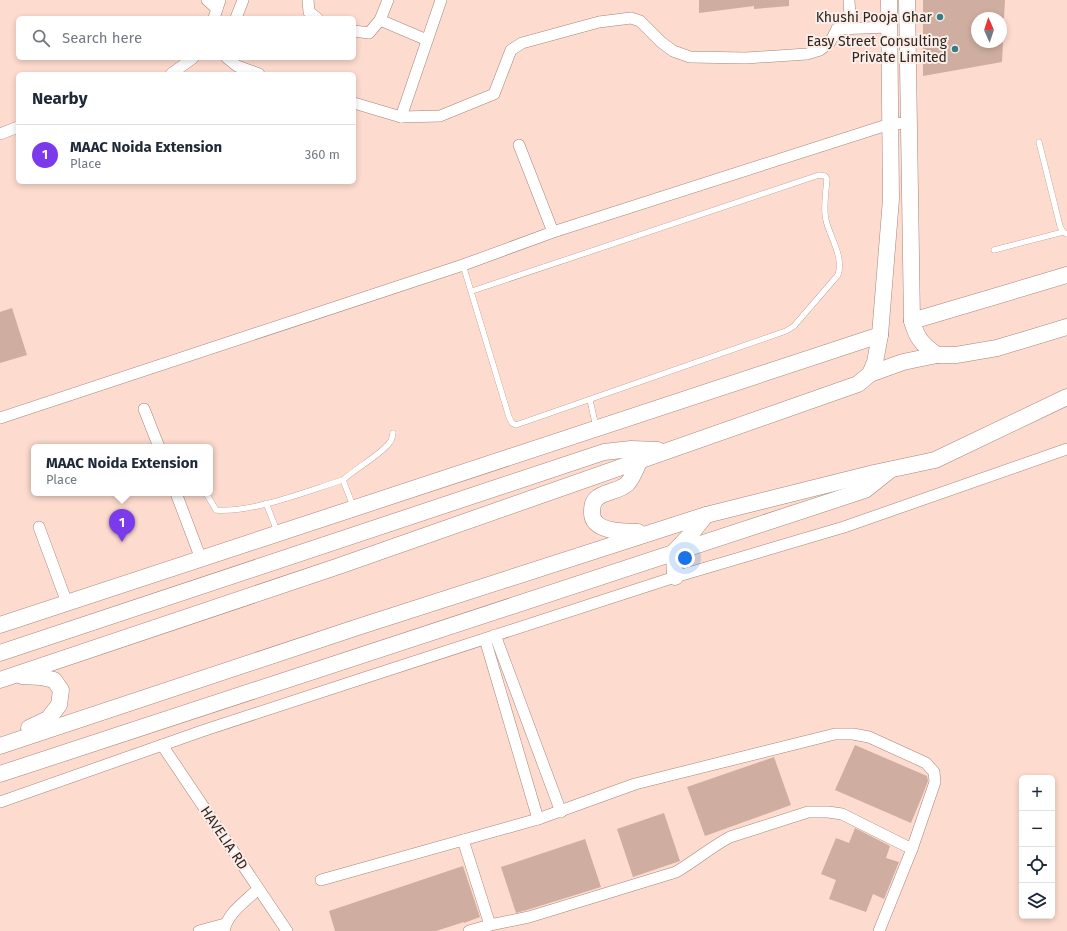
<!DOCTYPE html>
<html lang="en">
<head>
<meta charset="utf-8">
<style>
	body { margin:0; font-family:"Fira Sans",sans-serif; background:#f2f2f3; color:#1f2937 }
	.controls { position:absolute; right:12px; bottom:12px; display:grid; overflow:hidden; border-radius:6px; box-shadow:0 2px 6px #0003 }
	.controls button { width:36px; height:36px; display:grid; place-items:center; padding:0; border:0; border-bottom:1px solid #e0e1e3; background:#fff; color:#1f2937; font:20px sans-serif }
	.compass { position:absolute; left:971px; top:12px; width:36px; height:36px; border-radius:50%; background:#fff; box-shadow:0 2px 6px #0003; rotate:357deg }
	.you { position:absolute; left:685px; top:558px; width:14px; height:14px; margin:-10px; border:3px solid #fff; border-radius:50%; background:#1a73e8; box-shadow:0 0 0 6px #1a73e833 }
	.badge { display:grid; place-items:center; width:26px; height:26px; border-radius:50%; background:#7c3aed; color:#fff; font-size:13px; font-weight:700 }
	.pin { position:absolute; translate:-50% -33px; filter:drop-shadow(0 1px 2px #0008) }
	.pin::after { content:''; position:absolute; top:21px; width:14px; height:12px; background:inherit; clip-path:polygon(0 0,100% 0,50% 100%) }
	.popup { position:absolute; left:31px; top:444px; width:182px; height:52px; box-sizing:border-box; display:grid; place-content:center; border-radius:6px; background:#fff; filter:drop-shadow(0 1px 3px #0005); font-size:13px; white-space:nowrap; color:#747a83 }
	.popup b { font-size:15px; color:#1f2937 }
	.popup::after { content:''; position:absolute; left:50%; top:100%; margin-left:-8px; border:8px solid transparent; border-top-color:#fff }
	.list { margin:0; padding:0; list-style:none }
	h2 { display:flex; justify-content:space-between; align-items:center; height:52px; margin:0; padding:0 16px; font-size:17px }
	h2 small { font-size:13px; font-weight:400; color:#747a83 }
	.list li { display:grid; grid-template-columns:26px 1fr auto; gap:12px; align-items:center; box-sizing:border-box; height:60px; padding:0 16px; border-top:1px solid #e0e1e3 }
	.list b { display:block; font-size:15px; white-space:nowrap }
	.list p { margin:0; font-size:13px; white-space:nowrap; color:#747a83 }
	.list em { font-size:13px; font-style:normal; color:#747a83 }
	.icon { flex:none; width:22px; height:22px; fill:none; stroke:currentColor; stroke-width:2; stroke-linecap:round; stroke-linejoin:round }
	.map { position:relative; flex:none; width:1067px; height:931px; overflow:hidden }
	.search { position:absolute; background:#fff; box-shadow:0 2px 6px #0003; left:16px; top:16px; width:340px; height:44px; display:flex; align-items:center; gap:10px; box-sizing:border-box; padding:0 14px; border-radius:6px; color:#747a83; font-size:15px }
	.panel { position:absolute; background:#fff; box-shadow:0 2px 6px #0003; left:16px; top:72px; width:340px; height:112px; border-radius:6px }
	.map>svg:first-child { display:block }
	.building { fill:#cfaea1 }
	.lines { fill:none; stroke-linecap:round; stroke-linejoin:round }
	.lane-casing { stroke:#a6867b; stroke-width:6 }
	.street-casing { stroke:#a6867b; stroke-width:12 }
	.secondary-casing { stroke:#a6867b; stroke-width:17 }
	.lane { stroke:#fff; stroke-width:5.5 }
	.street { stroke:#fff; stroke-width:11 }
	.secondary { stroke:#fff; stroke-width:16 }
	.poi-dot { fill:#367d87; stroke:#fbede8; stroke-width:1.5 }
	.labels { text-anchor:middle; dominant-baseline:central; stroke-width:4; stroke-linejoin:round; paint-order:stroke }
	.poi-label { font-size:14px; fill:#30241f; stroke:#fbede8; text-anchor:end }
	.street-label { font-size:14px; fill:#30241f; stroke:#fbede8 }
</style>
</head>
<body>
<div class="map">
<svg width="1067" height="931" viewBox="0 0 1067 931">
	<rect width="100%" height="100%" fill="#fddbce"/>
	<!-- building -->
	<g class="building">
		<path d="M699,0H789V6L754,9V6L699,13Z"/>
		<path d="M923,0H1005L1004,18H977V42H1003L1002,62L923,76Z"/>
		<path d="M12,308L27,355L0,363V312Z"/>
		<path d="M855,745L927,776L928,781L923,794L911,823L835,790Z"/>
		<path d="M774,757L791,805L705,836L687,787Z"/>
		<path d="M664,813L680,861L633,877L617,829Z"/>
		<path d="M855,828L890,846L886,858L899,862L884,899L873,894L866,912L829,899L836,880L821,874L836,838L849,843Z"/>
		<path d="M585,839L601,887L527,910L516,913L501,867Z"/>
		<path d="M463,866L480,917L464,923V922L436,931H335L329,911Z"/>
	</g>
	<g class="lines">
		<defs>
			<g id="lane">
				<path d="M1039,142L1060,226L1063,232L1067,234"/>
				<path d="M994,250L1063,232"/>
				<path d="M463,265L509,417L512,423L516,425L786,331L794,326L838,275C844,256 830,238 826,220C823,209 826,191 827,179L825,176L819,175L472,291"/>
				<path d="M590,400L596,427"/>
				<path d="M343,480L353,506"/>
				<path d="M206,493L216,510C253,513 307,491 343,480C356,468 382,454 390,442C392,440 392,437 393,433"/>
				<path d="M266,503L277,531"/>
			</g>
			<g id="street">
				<path d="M207,0L217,9"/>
				<path d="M308,0L309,12L317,18"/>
				<path d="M214,18L220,0"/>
				<path d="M236,18L243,0"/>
				<path d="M380,20L427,40"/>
				<path d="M837,29L889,27"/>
				<path d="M354,31L369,33L380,20L388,0"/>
				<path d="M227,58L237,66L259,74"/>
				<path d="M171,74L193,58"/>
				<path d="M354,103L401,117L440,116L494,94L511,50L522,43L599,22L631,18L640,21L661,42L673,51L690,57L746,58L807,54L820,50L830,42L837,29L848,21L850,16L849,0"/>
				<path d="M401,117L441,0"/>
				<path d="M0,134L18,127"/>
				<path d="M519,145L553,232"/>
				<path d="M144,409L159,447"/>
				<path d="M0,418L463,265L553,232L890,124L909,123"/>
				<path d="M176,493L201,559"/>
				<path d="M39,527L67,603"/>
				<path d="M495,635L561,812"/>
				<path d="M485,639L538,819"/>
				<path d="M162,745L287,931"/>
				<path d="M0,802L205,730L364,678L675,577L844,527L1067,449"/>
				<path d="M463,840L490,925"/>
				<path d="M321,880L538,819L635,784L835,734H853L869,737L926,763L934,772L935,782L912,849L879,931"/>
				<path d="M199,931L225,924"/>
				<path d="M224,931C227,913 246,901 258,889"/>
				<path d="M469,931L490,925L529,917L676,872C695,861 711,847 730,837L808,812H828L842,814L912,849"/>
			</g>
			<g id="secondary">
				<path d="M907,0L912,321C917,339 922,344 937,355"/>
				<path d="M912,321L1067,275"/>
				<path d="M870,374L875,362L880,335L891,199L889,0"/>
				<path d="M638,532C625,532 592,532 592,513C592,508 592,503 596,499C604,491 618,492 627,484C633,478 636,468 640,460"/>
				<path d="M675,577L674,552L690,535L706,515"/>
				<path d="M0,625L880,335"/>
				<path d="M0,653L604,452L631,449L658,450"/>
				<path d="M22,676L41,677L54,680L61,690L59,705L48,719L29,728"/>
				<path d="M0,680L339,566L858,384L870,374L903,362L937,355H956L997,348L1067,327"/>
				<path d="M0,746L358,627L706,515L874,473L935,460L1067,397"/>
				<path d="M0,774L865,490L889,471"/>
			</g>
		</defs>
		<!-- lane casing -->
		<use href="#lane" class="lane-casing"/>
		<!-- street casing -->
		<use href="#street" class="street-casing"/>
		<!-- secondary casing -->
		<use href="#secondary" class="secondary-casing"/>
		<!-- lane -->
		<use href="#lane" class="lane"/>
		<!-- street -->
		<use href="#street" class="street"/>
		<!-- secondary -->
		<use href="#secondary" class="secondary"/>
	</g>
	<!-- markers -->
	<g class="poi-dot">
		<circle cx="940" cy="17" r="4"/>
		<circle cx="955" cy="49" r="4"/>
	</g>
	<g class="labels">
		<!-- poi labels -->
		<g class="poi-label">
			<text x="932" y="17">Khushi Pooja Ghar</text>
			<text x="947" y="41">Easy Street Consulting<tspan x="947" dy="16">Private Limited</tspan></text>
		</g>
		<!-- street labels -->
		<g class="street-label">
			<text transform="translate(224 838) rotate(56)">HAVELIA RD</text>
		</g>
	</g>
</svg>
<div class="controls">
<button>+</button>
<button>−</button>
<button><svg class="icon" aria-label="locate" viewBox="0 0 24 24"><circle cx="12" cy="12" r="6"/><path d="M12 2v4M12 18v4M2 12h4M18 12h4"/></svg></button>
<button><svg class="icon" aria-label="layers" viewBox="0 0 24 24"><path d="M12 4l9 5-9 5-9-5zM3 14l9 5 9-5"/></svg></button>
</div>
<svg class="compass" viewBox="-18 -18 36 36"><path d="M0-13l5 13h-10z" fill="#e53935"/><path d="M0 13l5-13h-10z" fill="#747a83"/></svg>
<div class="you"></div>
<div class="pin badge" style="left:122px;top:542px">1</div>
<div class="popup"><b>MAAC Noida Extension</b>Place</div>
<div class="search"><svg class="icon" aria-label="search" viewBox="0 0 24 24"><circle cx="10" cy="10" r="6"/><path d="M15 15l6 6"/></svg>Search here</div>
<section class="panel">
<h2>Nearby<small></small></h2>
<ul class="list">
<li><span class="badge">1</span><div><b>MAAC Noida Extension</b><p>Place</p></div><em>360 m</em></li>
</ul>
</section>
</div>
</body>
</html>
